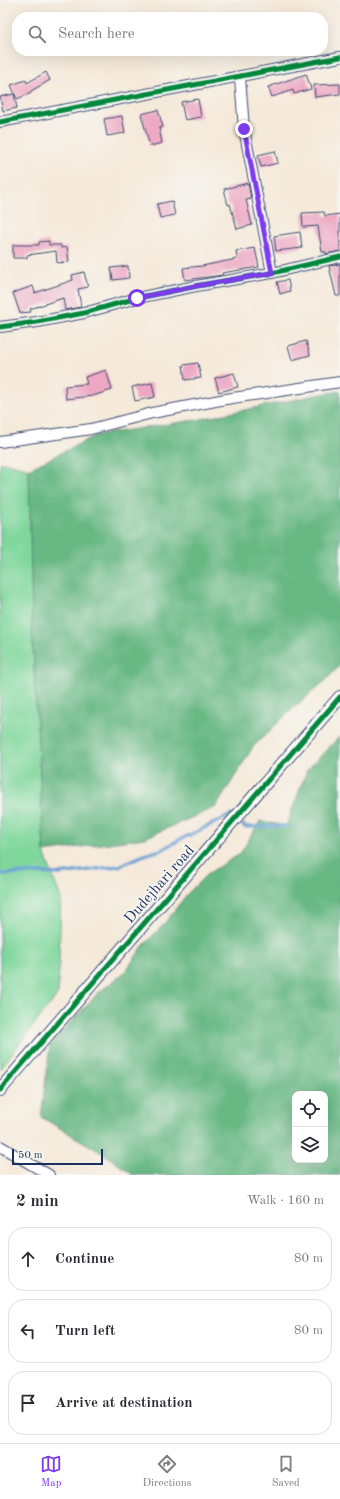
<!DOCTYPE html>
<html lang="en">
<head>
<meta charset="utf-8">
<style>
	body { margin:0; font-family:"Old Standard TT",serif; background:#f2f2f3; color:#2b2b33 }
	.controls { position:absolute; right:12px; bottom:12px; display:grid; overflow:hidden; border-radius:8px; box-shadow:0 4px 16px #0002 }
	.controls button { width:36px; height:36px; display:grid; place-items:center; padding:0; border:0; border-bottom:1px solid #e1e1e2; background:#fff; color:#2b2b33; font:20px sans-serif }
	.scale { position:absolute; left:12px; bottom:10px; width:91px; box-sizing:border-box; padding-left:4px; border:2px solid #1b2f5e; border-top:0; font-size:11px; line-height:14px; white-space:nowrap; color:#1b2f5e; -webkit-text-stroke:3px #f6f6f2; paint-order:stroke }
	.stop { position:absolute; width:12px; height:12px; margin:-9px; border:3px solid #7c3aed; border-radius:50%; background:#fff }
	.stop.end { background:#7c3aed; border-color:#fff; box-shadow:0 1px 4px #0008 }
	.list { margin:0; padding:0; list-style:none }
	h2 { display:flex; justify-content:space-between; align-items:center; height:52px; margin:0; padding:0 16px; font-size:17px }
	h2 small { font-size:13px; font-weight:400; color:#7c7c81 }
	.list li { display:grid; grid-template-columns:26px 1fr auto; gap:12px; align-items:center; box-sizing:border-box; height:64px; margin:0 8px 8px; padding:0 8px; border:1px solid #e1e1e2; border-radius:16px }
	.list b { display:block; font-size:15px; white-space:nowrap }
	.list em { font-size:13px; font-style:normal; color:#7c7c81 }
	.icon { flex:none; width:22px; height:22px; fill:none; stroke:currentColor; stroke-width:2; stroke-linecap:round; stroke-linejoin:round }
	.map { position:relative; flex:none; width:340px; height:1175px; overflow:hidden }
	.search { position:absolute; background:#fff; box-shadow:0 4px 16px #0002; left:12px; right:12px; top:12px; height:44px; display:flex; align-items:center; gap:10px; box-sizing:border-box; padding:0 14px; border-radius:16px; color:#7c7c81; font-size:15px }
	.sheet { height:268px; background:#fff }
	nav { display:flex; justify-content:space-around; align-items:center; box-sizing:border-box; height:56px; border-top:1px solid #e1e1e2; background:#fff; font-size:11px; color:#7c7c81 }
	nav a { display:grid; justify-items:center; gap:2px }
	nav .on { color:#7c3aed }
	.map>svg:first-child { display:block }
	.green { fill:#80d79c; stroke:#4e837d }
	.forest { fill:#68b884; stroke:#427471; fill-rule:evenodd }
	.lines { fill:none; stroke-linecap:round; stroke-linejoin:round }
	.stream { stroke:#679ed5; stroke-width:3.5 }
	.building { fill:#eda7c3 }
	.minor-casing { stroke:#3c4b70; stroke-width:12 }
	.tertiary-casing { stroke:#3c4b70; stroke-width:14 }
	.minor { stroke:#fff; stroke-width:10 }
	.tertiary { stroke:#fff; stroke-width:12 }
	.cycleway-casing { stroke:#f6f6f2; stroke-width:8 }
	.cycleway { stroke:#00873e; stroke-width:5 }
	.route { stroke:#7c3aed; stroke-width:5 }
	.labels { text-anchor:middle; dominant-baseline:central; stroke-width:3.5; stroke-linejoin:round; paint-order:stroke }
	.street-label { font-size:15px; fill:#1b2f5e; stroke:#f6f6f2 }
</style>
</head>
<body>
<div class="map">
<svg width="340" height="1175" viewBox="0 0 340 1175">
	<rect width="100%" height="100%" fill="#f6f6f2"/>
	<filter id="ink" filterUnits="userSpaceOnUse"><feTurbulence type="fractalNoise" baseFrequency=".025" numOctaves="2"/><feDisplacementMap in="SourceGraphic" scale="8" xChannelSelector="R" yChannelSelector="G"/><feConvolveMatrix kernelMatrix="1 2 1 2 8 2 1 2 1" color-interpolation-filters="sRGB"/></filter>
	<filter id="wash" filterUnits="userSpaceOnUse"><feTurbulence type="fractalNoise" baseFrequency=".012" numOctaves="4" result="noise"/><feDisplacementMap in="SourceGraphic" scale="16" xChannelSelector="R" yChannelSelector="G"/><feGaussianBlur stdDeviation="0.9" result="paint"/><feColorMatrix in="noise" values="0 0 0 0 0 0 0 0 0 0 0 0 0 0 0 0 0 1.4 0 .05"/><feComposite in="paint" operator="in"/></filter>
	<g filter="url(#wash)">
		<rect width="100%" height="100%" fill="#f5e9d9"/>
		<!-- green -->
		<path class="green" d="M0,463H7L29,469L32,631L44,852L61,899L58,994L0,1069Z"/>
		<!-- forest -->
		<g class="forest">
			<path d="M340,391V665L326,680L289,712L253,747L216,807L145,838L44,852L32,631L29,469L97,435L201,419L316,395Z"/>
			<path d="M340,736V1175H133L107,1156L41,1117L50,1045L97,994L125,972L143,946L165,923L187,894L207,874L240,854L260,821L286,826L307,770ZM295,1094H325V1160H295Z"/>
		</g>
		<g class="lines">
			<!-- stream -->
			<g class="stream">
				<path d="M243,825L245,827L286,826"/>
				<path d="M0,874L40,873L60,874L119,866L144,855L161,850L179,840L231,815"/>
			</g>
		</g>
		<g id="blocks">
			<!-- building -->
			<g class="building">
				<path d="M46,72L50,80L31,91V93L17,99L11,85L26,80L27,83Z"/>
				<path d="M306,74L311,89L294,94L293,90L272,97L268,87Z"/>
				<path d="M340,84V94L315,97L314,85Z"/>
				<path d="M14,94L17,108L3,111L0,97Z"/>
				<path d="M198,99L201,117L185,120L181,102Z"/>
				<path d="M158,110L163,127L159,128L162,143L150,146L141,114Z"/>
				<path d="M122,116L125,133L107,136L104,119Z"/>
				<path d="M275,151L278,163L261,167L258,155Z"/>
				<path d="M248,183L251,199L246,200L252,225L237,229L230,204L228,205L224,189Z"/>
				<path d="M172,201L175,215L160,218L157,204Z"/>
				<path d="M324,212L325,216L340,214V251L326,254V252H322L318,226L303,227L302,213Z"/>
				<path d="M300,232L302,248L276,251L274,236Z"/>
				<path d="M49,241V245H61V248L67,247L69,262L57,263L56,251L27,255V258H13V245H39V242Z"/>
				<path d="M255,248L259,267L222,273L223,275L185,280L183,268L202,266L237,259L236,251Z"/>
				<path d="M340,264V296H336L329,266Z"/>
				<path d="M128,266L129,278L113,280L111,268Z"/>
				<path d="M84,272L88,287L78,289L81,307L65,310L63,298L30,309L31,312L20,313L13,293L33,286L35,293L73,280L72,275Z"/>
				<path d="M288,280L290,291L280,294L277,282Z"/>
				<path d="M306,341L310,355L292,360L288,346Z"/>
				<path d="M198,363L201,378L185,380L183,365Z"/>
				<path d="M106,370L112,390L92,396L66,399L65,386L87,384L85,377Z"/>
				<path d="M234,373L238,387L219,392L215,378Z"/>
				<path d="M152,383L155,397L135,401L132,387Z"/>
			</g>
		</g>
	</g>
	<g filter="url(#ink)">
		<use href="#blocks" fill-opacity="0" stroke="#3c4b70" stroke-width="1"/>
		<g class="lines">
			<defs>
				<g id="minor">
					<path d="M240,77L244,129L272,273"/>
					<path d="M0,122L340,57"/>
					<path d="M0,327L37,322L84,313L137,298L196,286L272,273L340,257"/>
					<path d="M0,442L91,429L152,413L226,399L340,382"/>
					<path d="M0,1146L49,1175"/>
				</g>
				<path id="tertiary" d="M0,1090L340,697"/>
			</defs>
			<!-- minor casing -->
			<use href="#minor" class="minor-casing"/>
			<!-- tertiary casing -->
			<use href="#tertiary" class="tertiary-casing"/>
			<!-- minor -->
			<use href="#minor" class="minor"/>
			<!-- tertiary -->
			<use href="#tertiary" class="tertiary"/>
			<defs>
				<g id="cycleway">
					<path d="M0,122L340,57"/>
					<path d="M0,327L37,322L84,313L137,298L196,286L272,273L340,257"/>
					<path d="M0,1090L340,697"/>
				</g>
			</defs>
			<!-- cycleway casing -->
			<use href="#cycleway" class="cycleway-casing"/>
			<!-- cycleway -->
			<use href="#cycleway" class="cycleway"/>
		</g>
	</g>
	<g class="lines" filter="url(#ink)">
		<!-- route -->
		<path class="route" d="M137,298L196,286L272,273L244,129"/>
	</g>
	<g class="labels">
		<!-- street labels -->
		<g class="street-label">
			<text transform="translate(160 885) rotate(-49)">Dudejhari road</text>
		</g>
	</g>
</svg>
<div class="controls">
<button><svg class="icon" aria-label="locate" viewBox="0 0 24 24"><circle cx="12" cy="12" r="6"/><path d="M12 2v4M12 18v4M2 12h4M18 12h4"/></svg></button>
<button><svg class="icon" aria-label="layers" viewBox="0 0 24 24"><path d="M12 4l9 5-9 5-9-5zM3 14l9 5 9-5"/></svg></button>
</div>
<div class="scale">50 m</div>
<div class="stop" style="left:137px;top:298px"></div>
<div class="stop end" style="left:244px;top:129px"></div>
<div class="search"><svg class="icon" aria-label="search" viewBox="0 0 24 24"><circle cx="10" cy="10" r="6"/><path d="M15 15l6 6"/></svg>Search here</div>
</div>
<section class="sheet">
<h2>2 min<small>Walk · 160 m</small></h2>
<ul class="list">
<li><svg class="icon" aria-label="ahead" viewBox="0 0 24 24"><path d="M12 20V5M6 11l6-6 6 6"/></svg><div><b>Continue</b></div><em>80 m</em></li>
<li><svg class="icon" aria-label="left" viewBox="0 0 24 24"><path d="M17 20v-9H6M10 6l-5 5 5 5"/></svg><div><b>Turn left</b></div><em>80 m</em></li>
<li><svg class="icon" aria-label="arrive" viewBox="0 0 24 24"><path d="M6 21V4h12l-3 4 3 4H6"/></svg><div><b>Arrive at destination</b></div></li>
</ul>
</section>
<nav>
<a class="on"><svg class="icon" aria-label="map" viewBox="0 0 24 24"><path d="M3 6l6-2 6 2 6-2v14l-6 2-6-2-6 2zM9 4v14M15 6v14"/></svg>Map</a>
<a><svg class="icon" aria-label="directions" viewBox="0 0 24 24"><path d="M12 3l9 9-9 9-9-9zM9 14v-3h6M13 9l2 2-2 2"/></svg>Directions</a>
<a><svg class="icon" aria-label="saved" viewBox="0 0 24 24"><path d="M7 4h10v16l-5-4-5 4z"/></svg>Saved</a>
</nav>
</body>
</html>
